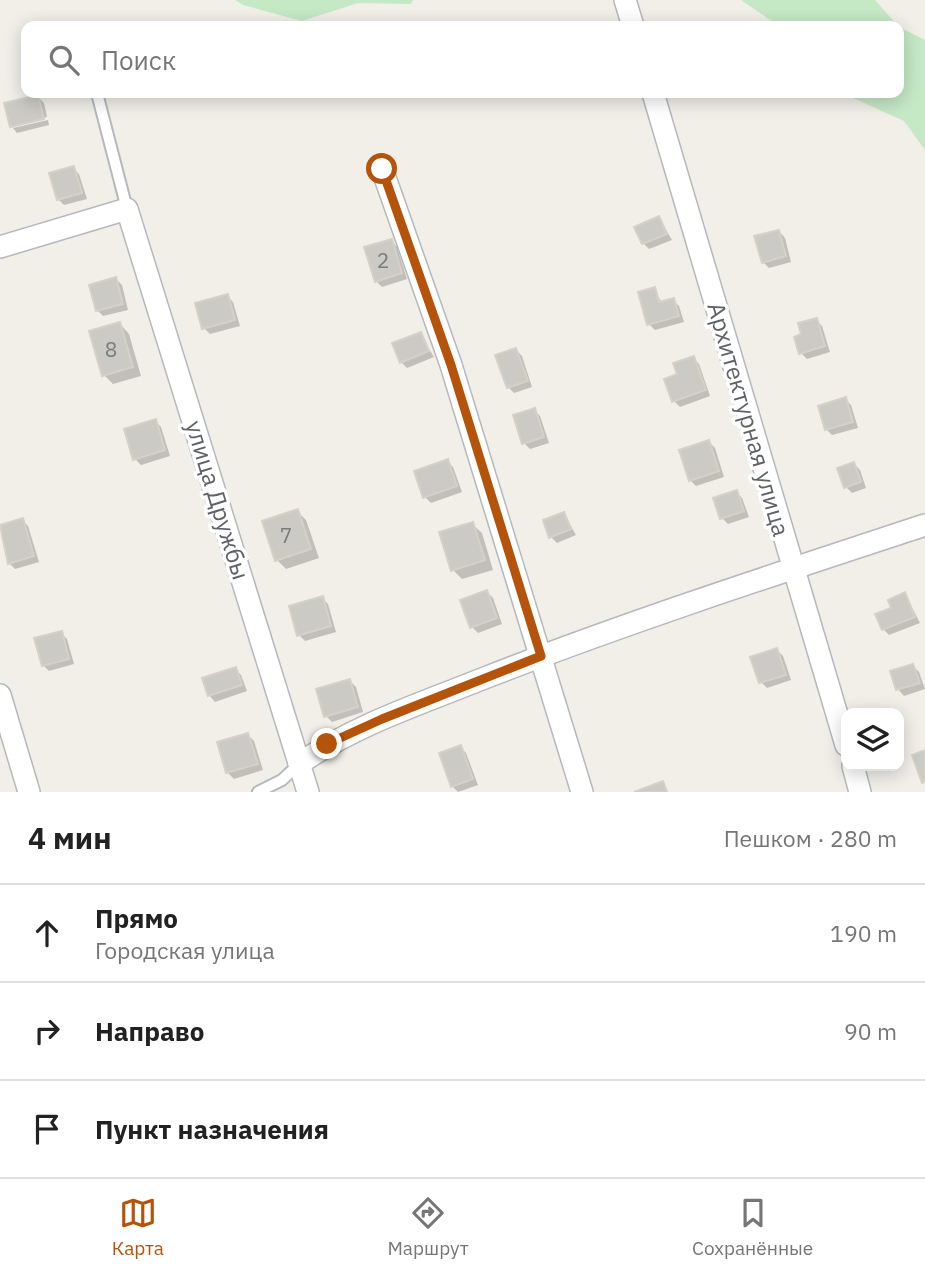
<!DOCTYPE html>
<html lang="ru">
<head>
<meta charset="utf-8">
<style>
	body { margin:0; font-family:"IBM Plex Sans",sans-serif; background:#f6f6f6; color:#222 }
	.controls { position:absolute; right:21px; bottom:21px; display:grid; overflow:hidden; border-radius:14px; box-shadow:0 4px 18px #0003 }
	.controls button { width:63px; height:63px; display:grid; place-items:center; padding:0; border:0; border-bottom:2px solid #e0e0e0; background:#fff; color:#222; font:35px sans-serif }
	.stop { position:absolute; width:21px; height:21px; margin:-16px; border:5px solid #b45309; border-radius:50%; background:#fff }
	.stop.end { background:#b45309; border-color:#fff; box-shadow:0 2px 7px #0008 }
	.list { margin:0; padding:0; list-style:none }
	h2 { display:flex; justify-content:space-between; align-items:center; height:91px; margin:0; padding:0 28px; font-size:30px }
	h2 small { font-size:23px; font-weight:400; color:#767676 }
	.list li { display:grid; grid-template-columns:46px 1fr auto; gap:21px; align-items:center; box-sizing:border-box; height:98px; padding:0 28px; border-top:2px solid #e0e0e0 }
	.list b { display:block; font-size:26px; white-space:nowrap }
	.list p { margin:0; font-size:23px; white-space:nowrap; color:#767676 }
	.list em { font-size:23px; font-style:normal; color:#767676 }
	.icon { flex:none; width:38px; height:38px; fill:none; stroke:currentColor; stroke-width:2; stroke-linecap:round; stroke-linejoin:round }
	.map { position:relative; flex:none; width:925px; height:792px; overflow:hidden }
	.search { position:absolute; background:#fff; box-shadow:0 4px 18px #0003; left:21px; right:21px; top:21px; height:77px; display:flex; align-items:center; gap:18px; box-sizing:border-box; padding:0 24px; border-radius:14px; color:#767676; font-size:26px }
	.sheet { height:385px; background:#fff }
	nav { display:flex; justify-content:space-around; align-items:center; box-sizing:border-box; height:98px; border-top:2px solid #e0e0e0; background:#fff; font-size:19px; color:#767676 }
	nav a { display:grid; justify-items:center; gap:4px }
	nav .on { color:#b45309 }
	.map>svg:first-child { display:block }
	.green { fill:#c5e8c5 }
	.shadow { fill:#0003 }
	.building { fill:#cccac5; stroke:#d6d1c6; stroke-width:2 }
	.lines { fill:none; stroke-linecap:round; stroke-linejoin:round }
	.service-casing { stroke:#b5b8bc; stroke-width:14 }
	.minor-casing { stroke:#b5b8bc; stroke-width:24 }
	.service { stroke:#fff; stroke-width:10 }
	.minor { stroke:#fff; stroke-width:21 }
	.route { stroke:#b45309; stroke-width:9 }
	.labels { text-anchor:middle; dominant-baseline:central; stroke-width:7; stroke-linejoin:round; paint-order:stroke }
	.number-label { font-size:21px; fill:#7a7d7f }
	.street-label { font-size:24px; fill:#5f6368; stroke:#fff }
</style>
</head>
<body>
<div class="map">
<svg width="925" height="792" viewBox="0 0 925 792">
	<rect width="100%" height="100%" fill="#f1efe8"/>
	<!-- green -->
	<g class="green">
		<path d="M235,0H413L411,4L358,3L302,21L243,5Z"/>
		<path d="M741,0H875L898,26H779Z"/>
		<path d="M899,27L925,40V150L904,121L842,93H899Z"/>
	</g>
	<!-- shadow -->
	<g class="shadow">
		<path d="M38,97L44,103L47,117L13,125V128L11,126Z"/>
		<path d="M48,120L49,125L17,133L13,128Z"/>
		<path d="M73,168L79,174L87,199L64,205L58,199Z"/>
		<path d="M659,218L672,240L649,249L643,243Z"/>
		<path d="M779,231L785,238L791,262L769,268L763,262Z"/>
		<path d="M391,241L397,247L407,279L382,287L376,281Z"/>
		<path d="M116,279L122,285L128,310L103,316L97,310Z"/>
		<path d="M654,289L662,303L673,300L679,306L684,322L655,330L649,324Z"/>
		<path d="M227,296L233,302L240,326L210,334L204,328Z"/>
		<path d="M816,320L822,326L830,352L807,359L801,353L804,335Z"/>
		<path d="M120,324L129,334L141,376L113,384L104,375Z"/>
		<path d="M420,334L434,357L407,368L401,362Z"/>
		<path d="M516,350L522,356L532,387L514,393L508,387Z"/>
		<path d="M693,358L699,364L710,396L680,407L674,401L679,375Z"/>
		<path d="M845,399L851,405L858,428L832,435L826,429Z"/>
		<path d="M534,410L540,416L549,443L530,449L524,443Z"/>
		<path d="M155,421L161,427L170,456L141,465L135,459Z"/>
		<path d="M709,442L715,448L724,477L696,486L690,480Z"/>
		<path d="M447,461L453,467L462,492L431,503L425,497Z"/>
		<path d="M854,464L860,470L866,488L852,493L846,487Z"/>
		<path d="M736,492L742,498L749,517L728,524L722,518Z"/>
		<path d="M297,511L306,520L319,558L286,569L277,560Z"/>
		<path d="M564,514L576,535L557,543L551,537Z"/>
		<path d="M22,520L28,526L39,562L15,569L9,563L0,526Z"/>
		<path d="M472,524L482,533L493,570L462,579L453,570Z"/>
		<path d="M487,592L493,598L502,624L478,633L472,627Z"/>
		<path d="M905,594L920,623L889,635L883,629Z"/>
		<path d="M322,598L328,604L336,632L305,641L299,635Z"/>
		<path d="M61,633L67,639L74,664L49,671L43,665Z"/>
		<path d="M777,650L783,656L791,680L767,688L761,682Z"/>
		<path d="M913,666L919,672L925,689L904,696L898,689L892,672Z"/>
		<path d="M235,669L241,675L247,691L215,702L209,695Z"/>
		<path d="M350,681L356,687L363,712L332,722L326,716Z"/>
		<path d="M248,735L254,741L263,770L234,779L228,773Z"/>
		<path d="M460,747L466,753L478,785L458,792L452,786Z"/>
	</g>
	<!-- building -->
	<g class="building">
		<path d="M38,95L44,119L10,127L4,103Z"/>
		<path d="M74,166L82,193L57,200L49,173Z"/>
		<path d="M659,216L667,234L642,244L634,227Z"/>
		<path d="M779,230L786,256L762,263L754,236Z"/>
		<path d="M392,239L402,273L375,282L364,247Z"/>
		<path d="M116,277L123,304L96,311L89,285Z"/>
		<path d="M655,287L659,302L674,298L679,316L647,325L638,292Z"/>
		<path d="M228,294L235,320L202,329L195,303Z"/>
		<path d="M817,318L825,346L799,354L794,337L801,334L798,323Z"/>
		<path d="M120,322L133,367L102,376L89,331Z"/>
		<path d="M421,332L429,351L400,363L392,343Z"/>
		<path d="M516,348L528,381L507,388L495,355Z"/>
		<path d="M694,356L706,390L672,402L664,379L677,374L673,363Z"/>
		<path d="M846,397L853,422L825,430L818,406Z"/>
		<path d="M535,408L544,437L522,444L513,415Z"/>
		<path d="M156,419L165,450L133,460L124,429Z"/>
		<path d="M709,440L719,471L689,481L679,450Z"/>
		<path d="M448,459L457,486L423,498L414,471Z"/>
		<path d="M854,462L861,482L844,488L837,468Z"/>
		<path d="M737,490L744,511L720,519L713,498Z"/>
		<path d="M298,509L311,549L275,561L262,521Z"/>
		<path d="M564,512L571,529L549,538L543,520Z"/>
		<path d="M23,518L34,556L8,564L0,525Z"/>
		<path d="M473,522L485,560L451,571L439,532Z"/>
		<path d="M487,590L497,618L470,628L460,600Z"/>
		<path d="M905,592L915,617L882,630L875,614L891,608L888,600Z"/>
		<path d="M323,596L331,626L297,636L289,606Z"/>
		<path d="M62,631L69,659L42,666L34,638Z"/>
		<path d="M777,648L786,675L759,683L750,657Z"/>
		<path d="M913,664L920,683L896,690L890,671Z"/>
		<path d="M236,667L242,685L208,696L202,678Z"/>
		<path d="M350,679L358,707L324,717L316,689Z"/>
		<path d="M248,733L258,764L226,773L217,742Z"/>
		<path d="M461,745L473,779L451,787L439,753Z"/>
		<path d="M925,750V782L922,783L912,755Z"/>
		<path d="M663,781L667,792H634Z"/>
	</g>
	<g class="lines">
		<defs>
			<g id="service">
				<path d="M98,97L127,209"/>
				<path d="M258,792L282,780L299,764"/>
			</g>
			<g id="minor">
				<path d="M625,0L633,26"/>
				<path d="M653,93L846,745"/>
				<path d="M382,169L451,365L582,792"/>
				<path d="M0,247L127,209L308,792"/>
				<path d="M0,695L29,792"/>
				<path d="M299,764C356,724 423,703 487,677C631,621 779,573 925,525"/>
				<path d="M853,766L860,792"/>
			</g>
		</defs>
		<!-- service casing -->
		<use href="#service" class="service-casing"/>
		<!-- minor casing -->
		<use href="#minor" class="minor-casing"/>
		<!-- service -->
		<use href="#service" class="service"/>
		<!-- minor -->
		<use href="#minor" class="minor"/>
	</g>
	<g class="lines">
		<!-- route -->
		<path class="route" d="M327,744L382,719L541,656L451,365L382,169"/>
	</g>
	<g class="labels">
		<!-- number labels -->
		<g class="number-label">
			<text x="383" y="260">2</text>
			<text x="111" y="349">8</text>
			<text x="286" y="535">7</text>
		</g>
		<!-- street labels -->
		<g class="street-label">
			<text transform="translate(749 419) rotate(74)">Архитектурная улица</text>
			<text transform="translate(218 500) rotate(73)">улица Дружбы</text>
		</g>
	</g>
</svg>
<div class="controls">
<button><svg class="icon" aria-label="layers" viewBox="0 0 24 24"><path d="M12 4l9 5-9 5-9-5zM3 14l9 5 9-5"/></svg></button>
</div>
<div class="stop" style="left:382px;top:169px"></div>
<div class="stop end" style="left:327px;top:744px"></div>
<div class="search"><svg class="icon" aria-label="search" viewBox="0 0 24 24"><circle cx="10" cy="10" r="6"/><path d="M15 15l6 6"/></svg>Поиск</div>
</div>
<section class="sheet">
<h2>4 мин<small>Пешком · 280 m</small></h2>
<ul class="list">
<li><svg class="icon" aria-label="ahead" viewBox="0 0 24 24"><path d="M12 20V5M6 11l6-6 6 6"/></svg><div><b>Прямо</b><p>Городская улица</p></div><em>190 m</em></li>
<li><svg class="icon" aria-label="right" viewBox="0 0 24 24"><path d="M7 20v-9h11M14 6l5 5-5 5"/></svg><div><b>Направо</b></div><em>90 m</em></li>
<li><svg class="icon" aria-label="arrive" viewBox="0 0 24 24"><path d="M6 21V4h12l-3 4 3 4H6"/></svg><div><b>Пункт назначения</b></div></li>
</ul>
</section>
<nav>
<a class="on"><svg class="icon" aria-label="map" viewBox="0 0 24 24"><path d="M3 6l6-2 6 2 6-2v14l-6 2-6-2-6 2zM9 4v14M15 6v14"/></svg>Карта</a>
<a><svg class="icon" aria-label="directions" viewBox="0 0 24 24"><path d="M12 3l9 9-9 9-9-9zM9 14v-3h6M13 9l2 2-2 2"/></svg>Маршрут</a>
<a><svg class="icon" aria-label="saved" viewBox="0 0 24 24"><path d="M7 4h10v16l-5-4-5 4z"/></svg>Сохранённые</a>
</nav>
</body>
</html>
